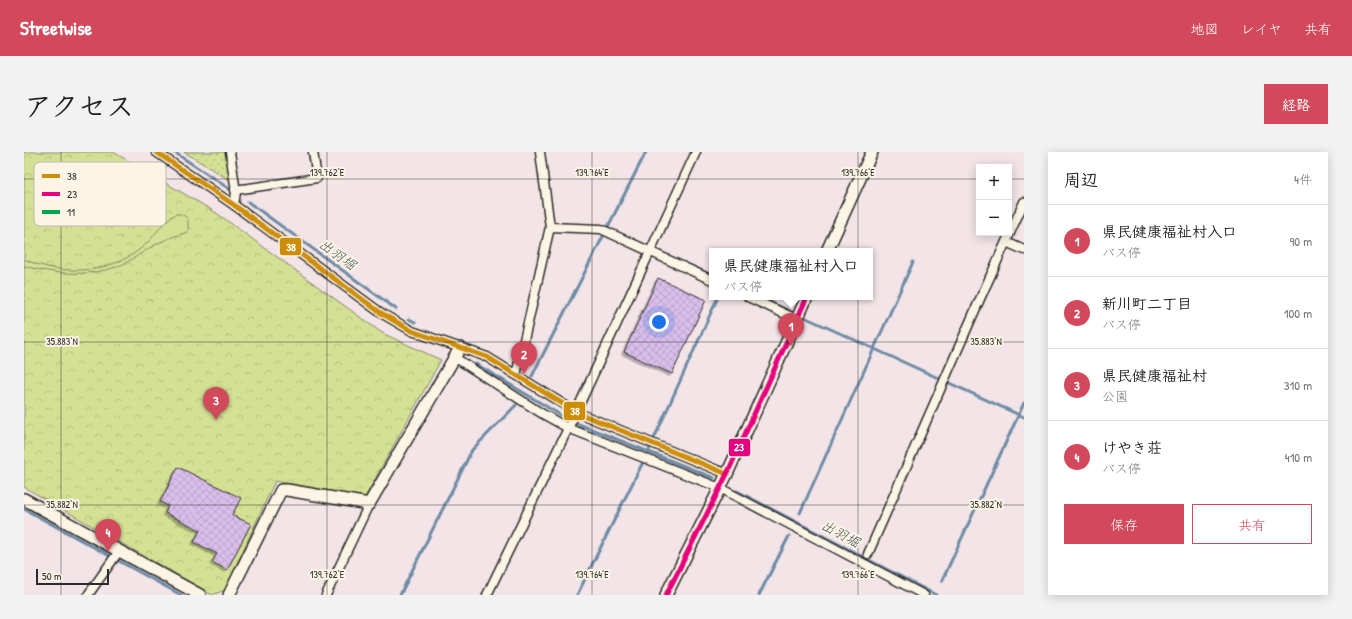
<!DOCTYPE html>
<html lang="ja">
<head>
<meta charset="utf-8">
<style>
	body { margin:0; font-family:"Patrick Hand","Klee One",sans-serif; background:#f2f2f2; color:#222 }
	.controls { position:absolute; right:12px; top:12px; display:grid; overflow:hidden; border-radius:0px; box-shadow:0 2px 10px #0003 }
	.controls button { width:36px; height:36px; display:grid; place-items:center; padding:0; border:0; border-bottom:1px solid #e0e0e0; background:#fff; color:#222; font:20px sans-serif }
	.scale { position:absolute; left:12px; bottom:10px; width:73px; box-sizing:border-box; padding-left:4px; border:2px solid #2b2b2b; border-top:0; font-size:11px; line-height:14px; white-space:nowrap; color:#2b2b2b; -webkit-text-stroke:3px #fcf5e5; paint-order:stroke }
	.you { position:absolute; left:635px; top:170px; width:14px; height:14px; margin:-10px; border:3px solid #fff; border-radius:50%; background:#1a73e8; box-shadow:0 0 0 6px #1a73e833 }
	.badge { display:grid; place-items:center; width:26px; height:26px; border-radius:50%; background:#d1495b; color:#fff; font-size:13px; font-weight:700 }
	.pin { position:absolute; translate:-50% -33px; filter:drop-shadow(0 1px 2px #0008) }
	.pin::after { content:''; position:absolute; top:21px; width:14px; height:12px; background:inherit; clip-path:polygon(0 0,100% 0,50% 100%) }
	.popup { position:absolute; left:685px; top:96px; width:164px; height:52px; box-sizing:border-box; display:grid; place-content:center; border-radius:0px; background:#fff; filter:drop-shadow(0 1px 3px #0005); font-size:13px; white-space:nowrap; color:#767676 }
	.popup b { font-size:15px; color:#222 }
	.popup::after { content:''; position:absolute; left:50%; top:100%; margin-left:-8px; border:8px solid transparent; border-top-color:#fff }
	.list { margin:0; padding:0; list-style:none }
	h2 { display:flex; justify-content:space-between; align-items:center; height:52px; margin:0; padding:0 16px; font-size:17px }
	h2 small { font-size:13px; font-weight:400; color:#767676 }
	.list li { display:grid; grid-template-columns:26px 1fr auto; gap:12px; align-items:center; box-sizing:border-box; height:72px; padding:0 16px; border-top:1px solid #e0e0e0 }
	.list b { display:block; font-size:15px; white-space:nowrap }
	.list p { margin:0; font-size:13px; white-space:nowrap; color:#767676 }
	.list em { font-size:13px; font-style:normal; color:#767676 }
	.actions { display:flex; gap:8px; padding:12px 16px }
	.actions a { flex:1; padding:9px 0; border:1px solid #d1495b; border-radius:0px; text-align:center; font-size:14px; color:#d1495b }
	.actions .main { background:#d1495b; color:#fff }
	.map { position:relative; flex:none; width:1000px; height:443px; overflow:hidden; border-radius:0px }
	header { display:flex; align-items:center; gap:24px; box-sizing:border-box; height:56px; padding:0 20px; background:#d1495b; color:#fff }
	header strong { font-size:19px }
	nav { display:flex; gap:22px; margin-inline-start:auto; font-size:14px }
	.intro { display:flex; align-items:center; justify-content:space-between; box-sizing:border-box; height:96px; padding:0 24px }
	h1 { margin:0; font-size:28px }
	.button { padding:10px 18px; border-radius:0px; background:#d1495b; color:#fff; font-size:14px; font-weight:700 }
	main { display:flex; gap:24px; padding:0 24px }
	aside { flex:1; background:#fff; border-radius:0px; box-shadow:0 2px 10px #0003 }
	.map>svg:first-child { display:block }
	.grass { fill:url(#grass-dots); stroke:#808660 }
	.park { fill:url(#park-crowns); stroke:#808660 }
	.pitch { fill:#d4e195; stroke:#808660 }
	.lines { fill:none; stroke-linecap:round; stroke-linejoin:round }
	.stream { stroke:#6e8ba5; stroke-width:3 }
	.building { fill:url(#building-cross-hatch); stroke:#2b2b2b; filter:url(#shadow) }
	.street-casing { stroke:#2b2b2b; stroke-width:11 }
	.secondary-casing { stroke:#2b2b2b; stroke-width:14 }
	.street { stroke:#fcf5e5; stroke-width:8 }
	.secondary { stroke:#fcf5e5; stroke-width:11 }
	.bus-1-casing { stroke:#fcf5e5; stroke-width:8 }
	.bus-2-casing { stroke:#fcf5e5; stroke-width:8 }
	.bus-1 { stroke:#ce8d09; stroke-width:5 }
	.bus-2 { stroke:#e5007d; stroke-width:5 }
	.ticks { fill:none; stroke:#2b2b2b; stroke-width:1; stroke-opacity:0.45 }
	.labels { text-anchor:middle; dominant-baseline:central; stroke-width:4; stroke-linejoin:round; paint-order:stroke }
	.water-label { font-size:14px; font-style:italic; fill:#47535e; stroke:#fcf5e5 }
	.key { fill:#fcf5e5; stroke:#bdb8ad; stroke-width:1 }
	.key-label { font-size:11px; fill:#2b2b2b }
	.ticks-label { font-size:10px; text-anchor:middle; fill:#2b2b2b; stroke:#fcf5e5; stroke-width:4; stroke-linejoin:round; paint-order:stroke }
	.line-badge { stroke:#fcf5e5; stroke-width:1.5 }
	.badge-label { font-size:11px; text-anchor:middle; font-weight:bold; fill:#fff }
</style>
</head>
<body>
<header>
<strong>Streetwise</strong>
<nav><a>地図</a><a>レイヤ</a><a>共有</a></nav>
</header>
<div class="intro"><h1>アクセス</h1><a class="button">経路</a></div>
<main>
<div class="map">
<svg width="1000" height="443" viewBox="0 0 1000 443">
	<defs>
		<pattern id="grass-dots" width="8" height="8" patternUnits="userSpaceOnUse"><rect width="8" height="8" fill="#d4e195"/><path d="M2 2h.1M6 6h.1" fill="none" stroke="#b6c181" stroke-width="1.8" stroke-linecap="round"/></pattern>
		<pattern id="park-crowns" width="20" height="18" patternUnits="userSpaceOnUse"><rect width="20" height="18" fill="#d4e195"/><path d="M2 6a3 3 0 1 1 6 0M12 15a3 3 0 1 1 6 0" fill="none" stroke="#b6c181"/></pattern>
		<pattern id="building-cross-hatch" width="8" height="8" patternUnits="userSpaceOnUse"><rect width="8" height="8" fill="#dabdeb"/><path d="M0 0l8 8M0 8l8-8" fill="none" stroke="#bba3ca"/></pattern>
		<filter id="shadow"><feDropShadow dx="-2.5" dy="2.5" stdDeviation="0" flood-color="#0004"/></filter>
	</defs>
	<rect width="100%" height="100%" fill="#f2e4e7"/>
	<filter id="ink" filterUnits="userSpaceOnUse"><feTurbulence type="fractalNoise" baseFrequency=".025" numOctaves="2"/><feDisplacementMap in="SourceGraphic" scale="8" xChannelSelector="R" yChannelSelector="G"/><feConvolveMatrix kernelMatrix="1 2 1 2 8 2 1 2 1" color-interpolation-filters="sRGB"/></filter>
	<g filter="url(#ink)">
		<!-- grass -->
		<path class="grass" d="M160,0H203L207,29Z"/>
		<!-- park -->
		<path class="park" d="M0,0H89L191,60L358,181L417,208L341,345L251,329L201,438L188,443L0,335Z"/>
		<!-- pitch -->
		<path class="pitch" d="M152,62H158L164,67V80C154,83 144,86 135,91C120,98 107,110 92,115C62,125 30,122 0,114V107C39,125 90,122 122,92C133,82 138,69 152,62Z"/>
		<g class="lines">
			<!-- stream -->
			<g class="stream">
				<path d="M150,0L207,38"/>
				<path d="M224,50L372,157"/>
				<path d="M661,111L688,123"/>
				<path d="M735,145L773,162"/>
				<path d="M778,164L1000,265"/>
				<path d="M385,167L391,170"/>
				<path d="M452,212L543,267"/>
				<path d="M508,224L622,0"/>
				<path d="M552,271L690,326"/>
				<path d="M713,339L912,443"/>
				<path d="M0,357L157,443"/>
				<path d="M776,361L889,110"/>
				<path d="M918,429L1000,251"/>
				<path d="M376,443L448,298L492,253"/>
				<path d="M553,443L624,300L694,145"/>
				<path d="M735,443L765,384"/>
			</g>
		</g>
		<!-- building -->
		<g class="building">
			<path d="M634,126L682,148L648,222L600,200Z"/>
			<path d="M154,315L217,346L208,363L227,372L203,418L188,410L193,402L170,390L176,378L141,361L144,354L136,350Z"/>
		</g>
		<g class="lines">
			<defs>
				<g id="street">
					<path d="M132,0L210,53L357,161L388,179L463,205L552,260L703,322"/>
					<path d="M206,0L212,40L210,53"/>
					<path d="M211,38L293,26L289,0"/>
					<path d="M526,75L577,77L688,128"/>
					<path d="M982,90L1000,98"/>
					<path d="M724,145L772,167"/>
					<path d="M430,205L517,261L544,276L696,336L900,443"/>
					<path d="M492,223L526,75L516,0"/>
					<path d="M844,402L956,147L1000,50"/>
					<path d="M64,443L95,399"/>
					<path d="M302,443L345,352"/>
					<path d="M463,443L552,260L672,0"/>
				</g>
				<g id="secondary">
					<path d="M803,99L848,0"/>
					<path d="M0,347L176,443"/>
					<path d="M205,443L257,338H263L345,352L436,196"/>
					<path d="M642,443L703,322L783,145"/>
				</g>
			</defs>
			<!-- street casing -->
			<use href="#street" class="street-casing"/>
			<!-- secondary casing -->
			<use href="#secondary" class="secondary-casing"/>
			<!-- street -->
			<use href="#street" class="street"/>
			<!-- secondary -->
			<use href="#secondary" class="secondary"/>
			<defs>
				<path id="bus-1" d="M132,0L210,53L357,161L388,179L463,205L552,260L703,322"/>
				<path id="bus-2" d="M642,443L703,322L783,145"/>
			</defs>
			<!-- bus-1 casing -->
			<use href="#bus-1" class="bus-1-casing"/>
			<!-- bus-2 casing -->
			<use href="#bus-2" class="bus-2-casing"/>
			<!-- bus-1 -->
			<use href="#bus-1" class="bus-1"/>
			<!-- bus-2 -->
			<use href="#bus-2" class="bus-2"/>
		</g>
	</g>
	<!-- ticks -->
	<path class="ticks" d="M37,0V443M303,0V443M568,0V443M834,0V443M0,27H955M985,27H1000M0,190H1000M0,353H1000"/>
	<g class="labels">
		<!-- water labels -->
		<g class="water-label">
			<text transform="translate(314 102) rotate(36)">出羽堀</text>
			<text transform="translate(817 381) rotate(28)">出羽堀</text>
		</g>
	</g>
	<!-- legend -->
	<rect x="10" y="10" width="132" height="64" rx="6" class="key"/>
	<rect x="18" y="22" width="18" height="4" fill="#ce8d09"/>
	<rect x="18" y="40" width="18" height="4" fill="#e5007d"/>
	<rect x="18" y="58" width="18" height="4" fill="#00a651"/>
	<g class="key-label">
		<text x="43" y="28">38</text>
		<text x="43" y="46">23</text>
		<text x="43" y="64">11</text>
	</g>
	<g class="ticks-label">
		<text x="303" y="24">139.762°E</text>
		<text x="568" y="24">139.764°E</text>
		<text x="834" y="24">139.766°E</text>
		<text x="38" y="193">35.883°N</text>
		<text x="962" y="193">35.883°N</text>
		<text x="38" y="356">35.882°N</text>
		<text x="962" y="356">35.882°N</text>
		<text x="303" y="426">139.762°E</text>
		<text x="568" y="426">139.764°E</text>
		<text x="834" y="426">139.766°E</text>
	</g>
	<g class="line-badge">
		<rect x="255" y="85" width="23" height="19" rx="4" fill="#ce8d09"/>
		<rect x="539" y="249" width="23" height="20" rx="4" fill="#ce8d09"/>
		<rect x="704" y="286" width="23" height="19" rx="4" fill="#e5007d"/>
	</g>
	<g class="badge-label">
		<text x="267" y="99">38</text>
		<text x="551" y="263">38</text>
		<text x="715" y="299">23</text>
	</g>
</svg>
<div class="controls">
<button>+</button>
<button>−</button>
</div>
<div class="scale">50 m</div>
<div class="you"></div>
<div class="pin badge" style="left:767px;top:194px">1</div>
<div class="popup"><b>県民健康福祉村入口</b>バス停</div>
<div class="pin badge" style="left:500px;top:222px">2</div>
<div class="pin badge" style="left:192px;top:268px">3</div>
<div class="pin badge" style="left:84px;top:400px">4</div>
</div>
<aside>
<h2>周辺<small>4件</small></h2>
<ul class="list">
<li><span class="badge">1</span><div><b>県民健康福祉村入口</b><p>バス停</p></div><em>90 m</em></li>
<li><span class="badge">2</span><div><b>新川町二丁目</b><p>バス停</p></div><em>100 m</em></li>
<li><span class="badge">3</span><div><b>県民健康福祉村</b><p>公園</p></div><em>310 m</em></li>
<li><span class="badge">4</span><div><b>けやき荘</b><p>バス停</p></div><em>410 m</em></li>
</ul>
<div class="actions"><a class="main">保存</a><a>共有</a></div>
</aside>
</main>
</body>
</html>
